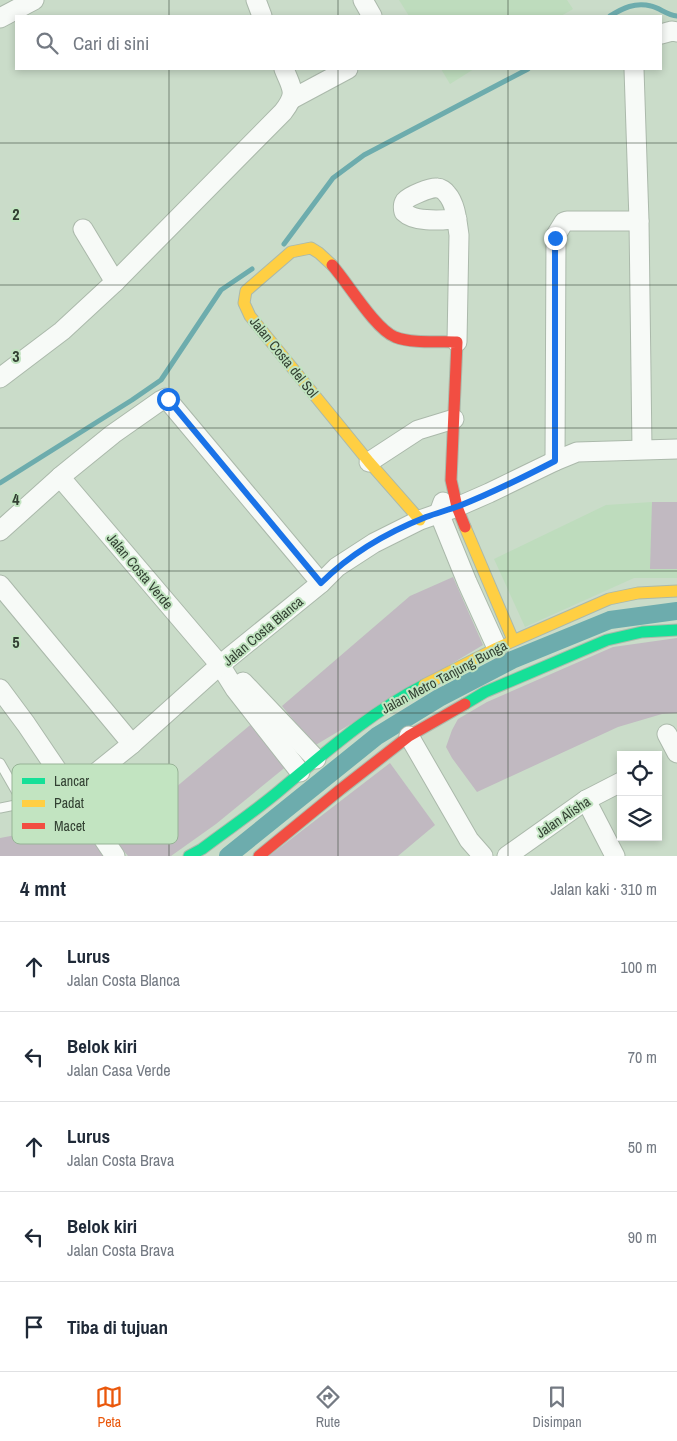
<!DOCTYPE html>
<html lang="id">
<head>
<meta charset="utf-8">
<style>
	body { margin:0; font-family:"Archivo Narrow",sans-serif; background:#f6f6f7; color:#1f2937 }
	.controls { position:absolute; right:15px; bottom:15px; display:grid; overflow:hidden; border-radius:0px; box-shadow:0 2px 8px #0003 }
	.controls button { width:45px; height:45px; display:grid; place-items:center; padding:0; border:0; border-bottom:1px solid #e0e1e3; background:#fff; color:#1f2937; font:25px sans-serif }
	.stop { position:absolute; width:15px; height:15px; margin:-11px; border:4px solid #1a73e8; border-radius:50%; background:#fff }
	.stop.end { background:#1a73e8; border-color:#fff; box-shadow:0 1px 5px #0008 }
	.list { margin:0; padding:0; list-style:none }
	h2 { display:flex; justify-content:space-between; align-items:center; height:65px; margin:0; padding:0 20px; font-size:21px }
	h2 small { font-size:16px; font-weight:400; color:#747a83 }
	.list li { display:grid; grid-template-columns:32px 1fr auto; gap:15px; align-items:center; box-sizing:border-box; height:90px; padding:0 20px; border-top:1px solid #e0e1e3 }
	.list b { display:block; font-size:19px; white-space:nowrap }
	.list p { margin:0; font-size:16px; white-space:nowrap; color:#747a83 }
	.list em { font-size:16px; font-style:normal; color:#747a83 }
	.icon { flex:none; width:28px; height:28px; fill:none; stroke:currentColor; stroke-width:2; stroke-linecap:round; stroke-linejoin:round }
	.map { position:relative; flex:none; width:677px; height:856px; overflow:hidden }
	.search { position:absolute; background:#fff; box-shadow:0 2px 8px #0003; left:15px; right:15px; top:15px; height:55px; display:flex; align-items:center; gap:12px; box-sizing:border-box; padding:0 18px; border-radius:0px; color:#747a83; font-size:19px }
	.sheet { height:515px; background:#fff }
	nav { display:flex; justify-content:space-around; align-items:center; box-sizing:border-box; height:70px; border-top:1px solid #e0e1e3; background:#fff; font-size:14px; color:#747a83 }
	nav a { display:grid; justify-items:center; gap:2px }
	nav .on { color:#ea580c }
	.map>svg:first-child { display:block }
	.built { fill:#bedcbd }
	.green { fill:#c1b9c1 }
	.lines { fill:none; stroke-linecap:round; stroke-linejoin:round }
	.stream { stroke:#6dacad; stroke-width:5 }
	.canal { stroke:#6dacad; stroke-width:18 }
	.lane-casing { stroke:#abb9ab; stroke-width:11 }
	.street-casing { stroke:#abb9ab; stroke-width:21 }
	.fast-casing { stroke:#abb9ab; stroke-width:13 }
	.slow-casing { stroke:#abb9ab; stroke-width:13 }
	.jam-casing { stroke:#abb9ab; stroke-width:13 }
	.lane { stroke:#f7faf7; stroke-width:9 }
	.street { stroke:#f7faf7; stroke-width:19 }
	.fast { stroke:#16e098; stroke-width:11 }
	.slow { stroke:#ffcf43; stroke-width:11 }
	.jam { stroke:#f24e42; stroke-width:11 }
	.route { stroke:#1a73e8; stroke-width:6 }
	.grid { fill:none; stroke:#324032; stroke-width:1; stroke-opacity:0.55 }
	.labels { text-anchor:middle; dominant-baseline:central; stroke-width:4; stroke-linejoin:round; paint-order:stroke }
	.street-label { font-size:14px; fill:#324032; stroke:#c2e4c1 }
	.key { fill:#c2e4c1; stroke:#97b396; stroke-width:1 }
	.key-label { font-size:14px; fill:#324032 }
	.grid-label { font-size:16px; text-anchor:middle; font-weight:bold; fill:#324032; stroke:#c2e4c1; stroke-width:4; stroke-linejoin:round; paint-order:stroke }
</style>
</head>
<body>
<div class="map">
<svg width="677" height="856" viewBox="0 0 677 856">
	<rect width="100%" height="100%" fill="#cadcc9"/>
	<!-- built -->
	<g class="built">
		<path d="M399,0H567L573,9L561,16H409Z"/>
		<path d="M441,69H474L450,84Z"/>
		<path d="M652,502H677V578H634L525,627L494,559L606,505Z"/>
	</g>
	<!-- green -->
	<g class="green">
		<path d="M652,502H677V569H650Z"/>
		<path d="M453,577L483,645L314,746L282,706L410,596Z"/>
		<path d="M677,638V713L662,714L618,727L477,792L452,758L446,747L452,730L458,719L487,702L613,647Z"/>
		<path d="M255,721L288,765L216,824L171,856H128L114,839Z"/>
		<path d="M390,763L435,825L398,856H269Z"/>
		<path d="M85,822L111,856H0V838Z"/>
	</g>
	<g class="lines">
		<!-- stream -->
		<g class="stream">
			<path d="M610,16C623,8 635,2 651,6C660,8 667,15 677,16"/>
			<path d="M284,244L333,178L364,155L528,69"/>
			<path d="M0,483L132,400L161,380L221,290L252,269"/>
		</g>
		<!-- canal -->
		<path class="canal" d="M228,856L377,736L439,698L512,660L610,620L677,611"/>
		<defs>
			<g id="lane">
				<path d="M0,763L23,803"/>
				<path d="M0,808L60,796"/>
			</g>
			<g id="street">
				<path d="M256,0L262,16"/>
				<path d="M363,0L372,16"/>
				<path d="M0,18L34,0"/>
				<path d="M661,34L672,31L677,32"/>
				<path d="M634,69L639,221L642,449"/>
				<path d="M292,99L348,69"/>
				<path d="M457,219C442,220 415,223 404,212C403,208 403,204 405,201C409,196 431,187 437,188C441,188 445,191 447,194C456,204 457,222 459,235L457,342"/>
				<path d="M83,229L115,282"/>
				<path d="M0,378L62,331L115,282L283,112C298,93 292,89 284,69"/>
				<path d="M555,461L556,235L564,222L567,221H639"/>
				<path d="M369,462L418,430L454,419"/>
				<path d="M60,477L220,665L235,689L300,772"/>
				<path d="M443,502L439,513L467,582L497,648"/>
				<path d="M0,531L60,477L113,434L160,401L166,398L321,583"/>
				<path d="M0,585L132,744"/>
				<path d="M243,682L316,759"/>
				<path d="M0,689L26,724L115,856"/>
				<path d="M667,734L677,753"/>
				<path d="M409,736L469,840L483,856"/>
				<path d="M91,777L132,744L220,665L321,583L337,567L374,543L420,520L457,507L489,493L555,461L577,452L677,449"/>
				<path d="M586,800L615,856"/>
				<path d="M507,856L586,800L621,782"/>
			</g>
			<g id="fast">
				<path d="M465,704L485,692L607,640L642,632L677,630"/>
				<path d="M189,856L202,849C227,830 254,812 279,791C325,753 369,713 424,685"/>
			</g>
			<g id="slow">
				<path d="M332,265L319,253L311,248L291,252L246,291L244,303L250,316L369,462L420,520"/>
				<path d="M465,527L513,640"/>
				<path d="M424,685L497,648L609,599L638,593L677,591"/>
			</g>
			<g id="jam">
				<path d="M332,265C348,283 375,329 395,337C414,344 437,341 457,342L451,480L457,507L465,527"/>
				<path d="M259,856L341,789L409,736L465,704"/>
			</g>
		</defs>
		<!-- lane casing -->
		<use href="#lane" class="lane-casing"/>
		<!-- street casing -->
		<use href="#street" class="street-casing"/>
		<!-- fast casing -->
		<use href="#fast" class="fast-casing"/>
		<!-- slow casing -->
		<use href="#slow" class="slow-casing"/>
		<!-- jam casing -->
		<use href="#jam" class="jam-casing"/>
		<!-- lane -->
		<use href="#lane" class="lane"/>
		<!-- street -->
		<use href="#street" class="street"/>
		<!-- fast -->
		<use href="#fast" class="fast"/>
		<!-- slow -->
		<use href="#slow" class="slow"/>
		<!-- jam -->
		<use href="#jam" class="jam"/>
	</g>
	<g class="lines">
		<!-- route -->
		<path class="route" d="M168,399L321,583C350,554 388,532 426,517C437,513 448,510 459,506C492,493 524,477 555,461V238"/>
	</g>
	<!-- grid -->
	<path class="grid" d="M169,0V16M338,0V16M508,0V16M169,69V856M338,69V856M508,69V856M0,143H677M0,285H677M0,428H677M0,571H677M0,713H677"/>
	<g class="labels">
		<!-- street labels -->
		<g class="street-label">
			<text transform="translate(284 357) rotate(51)">Jalan Costa del Sol</text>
			<text transform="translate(140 571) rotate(50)">Jalan Costa Verde</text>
			<text transform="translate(263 631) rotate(-40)">Jalan Costa Blanca</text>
			<text transform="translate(444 677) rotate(-28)">Jalan Metro Tanjung Bunga</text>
			<text transform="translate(563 817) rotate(-34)">Jalan Alisha</text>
		</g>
	</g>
	<!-- legend -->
	<rect x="12" y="764" width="166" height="80" rx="8" class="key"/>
	<rect x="22" y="778" width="23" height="6" fill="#16e098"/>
	<rect x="22" y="800" width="23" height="7" fill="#ffcf43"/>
	<rect x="22" y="823" width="23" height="6" fill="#f24e42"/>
	<g class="key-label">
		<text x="54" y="786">Lancar</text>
		<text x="54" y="808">Padat</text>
		<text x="54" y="831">Macet</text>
	</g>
	<g class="grid-label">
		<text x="16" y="220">2</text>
		<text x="16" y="362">3</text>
		<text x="16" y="505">4</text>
		<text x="16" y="648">5</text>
	</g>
</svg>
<div class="controls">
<button><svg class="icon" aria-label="locate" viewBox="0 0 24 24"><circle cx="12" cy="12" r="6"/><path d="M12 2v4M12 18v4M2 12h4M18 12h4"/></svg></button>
<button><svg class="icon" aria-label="layers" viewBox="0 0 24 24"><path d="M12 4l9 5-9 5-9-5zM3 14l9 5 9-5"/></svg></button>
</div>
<div class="stop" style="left:168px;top:399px"></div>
<div class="stop end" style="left:555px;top:238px"></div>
<div class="search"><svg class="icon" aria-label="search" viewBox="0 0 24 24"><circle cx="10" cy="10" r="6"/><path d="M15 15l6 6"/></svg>Cari di sini</div>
</div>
<section class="sheet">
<h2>4 mnt<small>Jalan kaki · 310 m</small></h2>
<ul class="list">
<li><svg class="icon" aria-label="ahead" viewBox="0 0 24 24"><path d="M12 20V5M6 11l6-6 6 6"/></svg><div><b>Lurus</b><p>Jalan Costa Blanca</p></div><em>100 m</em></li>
<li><svg class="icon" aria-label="left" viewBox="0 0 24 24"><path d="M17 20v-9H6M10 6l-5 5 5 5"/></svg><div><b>Belok kiri</b><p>Jalan Casa Verde</p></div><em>70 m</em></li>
<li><svg class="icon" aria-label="ahead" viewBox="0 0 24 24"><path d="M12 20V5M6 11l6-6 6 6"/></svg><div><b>Lurus</b><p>Jalan Costa Brava</p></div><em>50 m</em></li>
<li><svg class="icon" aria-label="left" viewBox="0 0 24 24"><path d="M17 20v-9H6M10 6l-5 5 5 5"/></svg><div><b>Belok kiri</b><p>Jalan Costa Brava</p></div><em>90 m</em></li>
<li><svg class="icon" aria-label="arrive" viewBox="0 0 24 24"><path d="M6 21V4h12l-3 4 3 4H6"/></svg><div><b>Tiba di tujuan</b></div></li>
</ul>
</section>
<nav>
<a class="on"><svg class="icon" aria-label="map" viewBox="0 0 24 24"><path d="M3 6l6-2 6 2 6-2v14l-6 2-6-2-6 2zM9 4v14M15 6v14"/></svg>Peta</a>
<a><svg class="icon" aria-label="directions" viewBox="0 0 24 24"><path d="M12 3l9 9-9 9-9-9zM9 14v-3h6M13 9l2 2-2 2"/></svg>Rute</a>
<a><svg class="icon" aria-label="saved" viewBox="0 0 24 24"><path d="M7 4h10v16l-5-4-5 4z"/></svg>Disimpan</a>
</nav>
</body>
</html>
